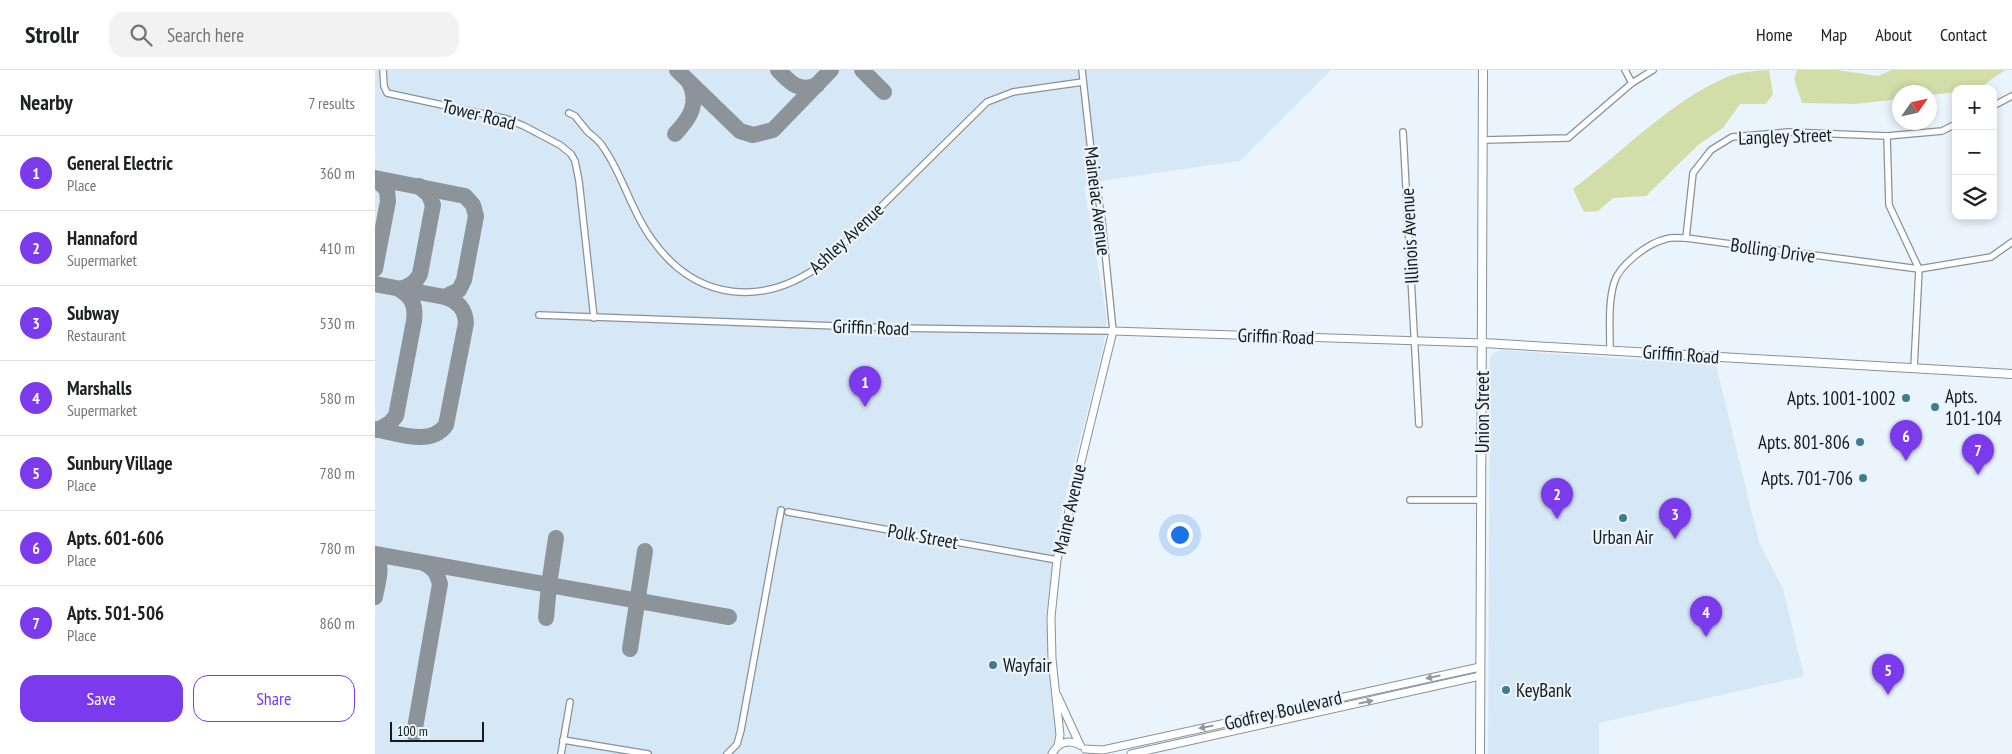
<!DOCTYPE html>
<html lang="en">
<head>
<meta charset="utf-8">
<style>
	body { margin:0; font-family:"PT Sans Narrow",sans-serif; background:#f2f2f2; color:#202124 }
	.controls { position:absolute; right:15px; top:15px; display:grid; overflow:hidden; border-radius:10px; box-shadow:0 2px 8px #0003 }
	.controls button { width:45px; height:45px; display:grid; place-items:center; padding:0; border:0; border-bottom:1px solid #e0e0e0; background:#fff; color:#202124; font:25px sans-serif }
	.compass { position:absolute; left:1517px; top:15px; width:45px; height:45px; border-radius:50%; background:#fff; box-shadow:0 2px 8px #0003; rotate:56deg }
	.scale { position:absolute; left:15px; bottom:12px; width:94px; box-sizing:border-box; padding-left:5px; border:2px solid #161a1c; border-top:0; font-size:14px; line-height:18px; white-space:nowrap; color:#161a1c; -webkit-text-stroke:4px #eaf4fd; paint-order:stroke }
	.you { position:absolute; left:804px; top:464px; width:18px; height:18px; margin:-12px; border:4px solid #fff; border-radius:50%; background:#1a73e8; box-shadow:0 0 0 8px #1a73e833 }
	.badge { display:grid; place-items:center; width:32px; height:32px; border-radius:50%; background:#7c3aed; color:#fff; font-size:16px; font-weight:700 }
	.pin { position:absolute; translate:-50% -41px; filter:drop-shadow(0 1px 2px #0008) }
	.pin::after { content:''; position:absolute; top:26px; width:18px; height:15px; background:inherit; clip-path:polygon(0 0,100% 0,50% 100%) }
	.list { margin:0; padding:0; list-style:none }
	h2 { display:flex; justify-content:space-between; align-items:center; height:65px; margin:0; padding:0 20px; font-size:21px }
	h2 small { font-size:16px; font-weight:400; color:#757577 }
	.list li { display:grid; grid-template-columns:32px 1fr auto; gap:15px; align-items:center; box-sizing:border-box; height:75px; padding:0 20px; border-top:1px solid #e0e0e0 }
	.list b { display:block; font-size:19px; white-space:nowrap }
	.list p { margin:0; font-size:16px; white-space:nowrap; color:#757577 }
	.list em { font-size:16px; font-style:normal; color:#757577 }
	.actions { display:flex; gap:10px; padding:15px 20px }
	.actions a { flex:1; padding:11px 0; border:1px solid #7c3aed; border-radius:15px; text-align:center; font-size:18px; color:#7c3aed }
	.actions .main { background:#7c3aed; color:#fff }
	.icon { flex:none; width:28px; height:28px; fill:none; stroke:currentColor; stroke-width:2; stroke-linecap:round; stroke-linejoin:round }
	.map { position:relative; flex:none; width:1637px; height:684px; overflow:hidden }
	header { display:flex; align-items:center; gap:30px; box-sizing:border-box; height:70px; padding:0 25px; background:#fff; border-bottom:1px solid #e0e0e0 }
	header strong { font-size:24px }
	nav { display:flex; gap:28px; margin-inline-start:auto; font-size:18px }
	.search { width:350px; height:45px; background:#f2f2f2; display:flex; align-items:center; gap:12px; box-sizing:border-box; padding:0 18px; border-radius:15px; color:#757577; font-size:19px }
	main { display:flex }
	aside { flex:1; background:#fff }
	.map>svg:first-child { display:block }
	.built { fill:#d6e7f5 }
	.green { fill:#d3dda8 }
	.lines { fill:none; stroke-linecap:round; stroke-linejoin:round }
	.taxiway { stroke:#8c9399; stroke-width:16 }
	.minor-casing { stroke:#889299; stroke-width:8 }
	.tertiary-casing { stroke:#889299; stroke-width:9 }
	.secondary-casing { stroke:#889299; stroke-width:10 }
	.minor { stroke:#fff; stroke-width:5.5 }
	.tertiary { stroke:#fff; stroke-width:7 }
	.secondary { stroke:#fff; stroke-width:8 }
	.oneway { fill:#969899 }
	.poi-dot { fill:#3e7c91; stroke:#eaf4fd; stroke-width:2 }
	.labels { text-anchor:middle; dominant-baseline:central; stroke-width:4.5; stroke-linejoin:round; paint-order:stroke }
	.street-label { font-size:19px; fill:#161a1c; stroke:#eaf4fd }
	.poi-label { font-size:19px; fill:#161a1c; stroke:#eaf4fd; text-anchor:start }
</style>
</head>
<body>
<header>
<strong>Strollr</strong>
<div class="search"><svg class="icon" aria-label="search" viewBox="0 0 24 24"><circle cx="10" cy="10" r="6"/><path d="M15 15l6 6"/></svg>Search here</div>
<nav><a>Home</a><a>Map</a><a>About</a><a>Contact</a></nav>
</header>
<main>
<aside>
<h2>Nearby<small>7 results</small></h2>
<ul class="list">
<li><span class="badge">1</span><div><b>General Electric</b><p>Place</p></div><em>360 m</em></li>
<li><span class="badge">2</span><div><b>Hannaford</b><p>Supermarket</p></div><em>410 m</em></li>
<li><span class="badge">3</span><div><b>Subway</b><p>Restaurant</p></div><em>530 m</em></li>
<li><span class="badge">4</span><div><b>Marshalls</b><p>Supermarket</p></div><em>580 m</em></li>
<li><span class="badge">5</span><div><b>Sunbury Village</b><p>Place</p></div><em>780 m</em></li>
<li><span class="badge">6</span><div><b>Apts. 601-606</b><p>Place</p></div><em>780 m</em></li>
<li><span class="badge">7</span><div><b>Apts. 501-506</b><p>Place</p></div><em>860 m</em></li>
</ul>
<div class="actions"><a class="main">Save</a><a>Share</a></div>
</aside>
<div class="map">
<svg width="1637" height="684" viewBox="0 0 1637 684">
	<rect width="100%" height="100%" fill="#eaf4fd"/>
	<!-- built -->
	<g class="built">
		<path d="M0,0H956L865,91L732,110L709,116L732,249L728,280L679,472L682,673L684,684H0Z"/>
		<path d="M1126,280L1341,295L1384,472L1408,519L1429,606L1224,653V684H1113L1115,288L1119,283Z"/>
	</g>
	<!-- green -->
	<g class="green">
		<path d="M1394,0L1398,24L1391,34H1365L1348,58L1323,75L1271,126L1238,128L1223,141L1209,142L1198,119C1249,81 1294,32 1352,7C1364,2 1381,1 1394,0Z"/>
		<path d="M1422,0H1462L1503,6L1517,0H1630L1603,19H1581V22L1555,25L1554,22H1524V29L1480,34L1427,33L1419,9Z"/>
	</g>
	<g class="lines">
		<!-- taxiway -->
		<g class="taxiway">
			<path d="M302,0L365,61L378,65L398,60L456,0"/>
			<path d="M403,0C415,12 423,23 442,15"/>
			<path d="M487,0L509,22"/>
			<path d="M300,64C315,48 325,33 314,12"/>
			<path d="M0,108L90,126L98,135L101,146L89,210L84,220L70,227C83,231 90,239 91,253L71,355C56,377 22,363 0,359"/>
			<path d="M0,199L13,131L12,120L1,109"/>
			<path d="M0,214L70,227"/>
			<path d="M24,219C34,217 41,213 45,204L58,135L54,125L44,116"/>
			<path d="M3,360L15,353L21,346L39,251C41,235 37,227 24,219"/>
			<path d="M0,484L354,547"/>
			<path d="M0,486C9,497 2,514 0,527"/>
			<path d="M171,548L174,515L181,468"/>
			<path d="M255,579L270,481"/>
			<path d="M39,664L65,514C62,503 59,498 49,493"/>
		</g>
		<defs>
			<g id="minor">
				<path d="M8,0L9,16L12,23L132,49L149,56L185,75L196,84L200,91L204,111L219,248"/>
				<path d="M1250,0L1257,13"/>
				<path d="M1618,36L1637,26"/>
				<path d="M194,43L200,46C204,51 208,56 212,61C217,66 224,70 228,77C248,105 256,141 276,168C321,233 391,238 451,191L612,32L638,22L708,12"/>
				<path d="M1028,62L1044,354"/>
				<path d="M1512,66L1514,135L1544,199L1539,298"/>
				<path d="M1109,70L1193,68L1257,13L1278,0"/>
				<path d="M1311,168L1318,103L1336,80L1357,67L1413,62L1512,66L1567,61L1581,54"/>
				<path d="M164,245L518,258L738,261L727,151L716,81L707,0"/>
				<path d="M1235,279C1235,258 1233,233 1239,213C1244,195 1273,173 1291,169C1297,167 1305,168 1311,168L1544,199L1616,187L1637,172"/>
				<path d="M1035,430H1106"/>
				<path d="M413,442L682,490"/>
				<path d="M188,670L273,684"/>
				<path d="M186,684L195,632"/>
				<path d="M352,684L362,674L366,660L406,440"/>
			</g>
			<g id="tertiary">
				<path d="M682,625L705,675"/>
				<path d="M683,676L685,665L677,589L676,547L682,490L738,261L1108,273"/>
				<path d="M710,679L728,680L1105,597"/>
				<path d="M677,684C683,672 694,669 705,675"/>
				<path d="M756,684L1105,606"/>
			</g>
			<g id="secondary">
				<path d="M1108,273L1637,304"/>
				<path d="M1105,684L1108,0"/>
			</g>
		</defs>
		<!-- minor casing -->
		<use href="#minor" class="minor-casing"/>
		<!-- tertiary casing -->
		<use href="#tertiary" class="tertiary-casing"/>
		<!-- secondary casing -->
		<use href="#secondary" class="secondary-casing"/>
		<!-- minor -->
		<use href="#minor" class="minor"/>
		<!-- tertiary -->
		<use href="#tertiary" class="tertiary"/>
		<!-- secondary -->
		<use href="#secondary" class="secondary"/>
	</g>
	<!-- one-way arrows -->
	<defs><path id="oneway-solid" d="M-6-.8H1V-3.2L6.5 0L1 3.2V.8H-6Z" transform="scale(1.25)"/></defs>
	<g class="oneway">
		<use href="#oneway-solid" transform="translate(1058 607) rotate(168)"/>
		<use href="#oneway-solid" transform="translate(991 632) rotate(-12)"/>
		<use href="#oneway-solid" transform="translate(831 657) rotate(169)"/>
	</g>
	<!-- markers -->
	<g class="poi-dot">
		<circle cx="1531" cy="328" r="5"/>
		<circle cx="1560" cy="337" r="5"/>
		<circle cx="1485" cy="372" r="5"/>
		<circle cx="1488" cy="408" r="5"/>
		<circle cx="1248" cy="448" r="5"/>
		<circle cx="618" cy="595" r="5"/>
		<circle cx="1131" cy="620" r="5"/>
	</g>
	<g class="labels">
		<!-- street labels -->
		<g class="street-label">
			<text transform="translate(104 44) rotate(14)">Tower Road</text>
			<text transform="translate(1410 66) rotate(-2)">Langley Street</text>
			<text transform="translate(723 131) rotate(83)">Maineiac Avenue</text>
			<text transform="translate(1034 166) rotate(-93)">Illinois Avenue</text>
			<text transform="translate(471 168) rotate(-43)">Ashley Avenue</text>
			<text transform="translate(1398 180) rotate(8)">Bolling Drive</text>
			<text transform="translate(496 257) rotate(2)">Griffin Road</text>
			<text transform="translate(901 266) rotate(2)">Griffin Road</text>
			<text transform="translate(1306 284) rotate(4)">Griffin Road</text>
			<text transform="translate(1107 342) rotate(-90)">Union Street</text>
			<text transform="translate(694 439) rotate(-77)">Maine Avenue</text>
			<text transform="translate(548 466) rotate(10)">Polk Street</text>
			<text transform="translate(908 640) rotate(-13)">Godfrey Boulevard</text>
		</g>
		<!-- poi labels -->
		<g class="poi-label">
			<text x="1570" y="326">Apts.<tspan x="1570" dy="22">101-104</tspan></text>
			<text x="1521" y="328" text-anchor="end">Apts. 1001-1002</text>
			<text x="1475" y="372" text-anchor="end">Apts. 801-806</text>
			<text x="1478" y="408" text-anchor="end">Apts. 701-706</text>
			<text x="1248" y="467" text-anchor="middle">Urban Air</text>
			<text x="628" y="595">Wayfair</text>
			<text x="1141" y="620">KeyBank</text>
		</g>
	</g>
</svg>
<div class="controls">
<button>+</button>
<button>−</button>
<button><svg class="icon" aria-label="layers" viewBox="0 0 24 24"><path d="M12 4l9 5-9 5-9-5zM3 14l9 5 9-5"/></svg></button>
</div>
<svg class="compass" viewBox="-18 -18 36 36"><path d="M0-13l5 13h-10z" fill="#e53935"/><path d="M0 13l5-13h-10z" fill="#757577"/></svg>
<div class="scale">100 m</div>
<div class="you"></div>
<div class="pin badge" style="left:490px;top:337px">1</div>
<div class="pin badge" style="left:1182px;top:449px">2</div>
<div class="pin badge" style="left:1300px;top:469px">3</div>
<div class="pin badge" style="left:1331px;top:567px">4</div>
<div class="pin badge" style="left:1513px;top:625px">5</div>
<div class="pin badge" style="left:1531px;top:391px">6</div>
<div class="pin badge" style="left:1603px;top:405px">7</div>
</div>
</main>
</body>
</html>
